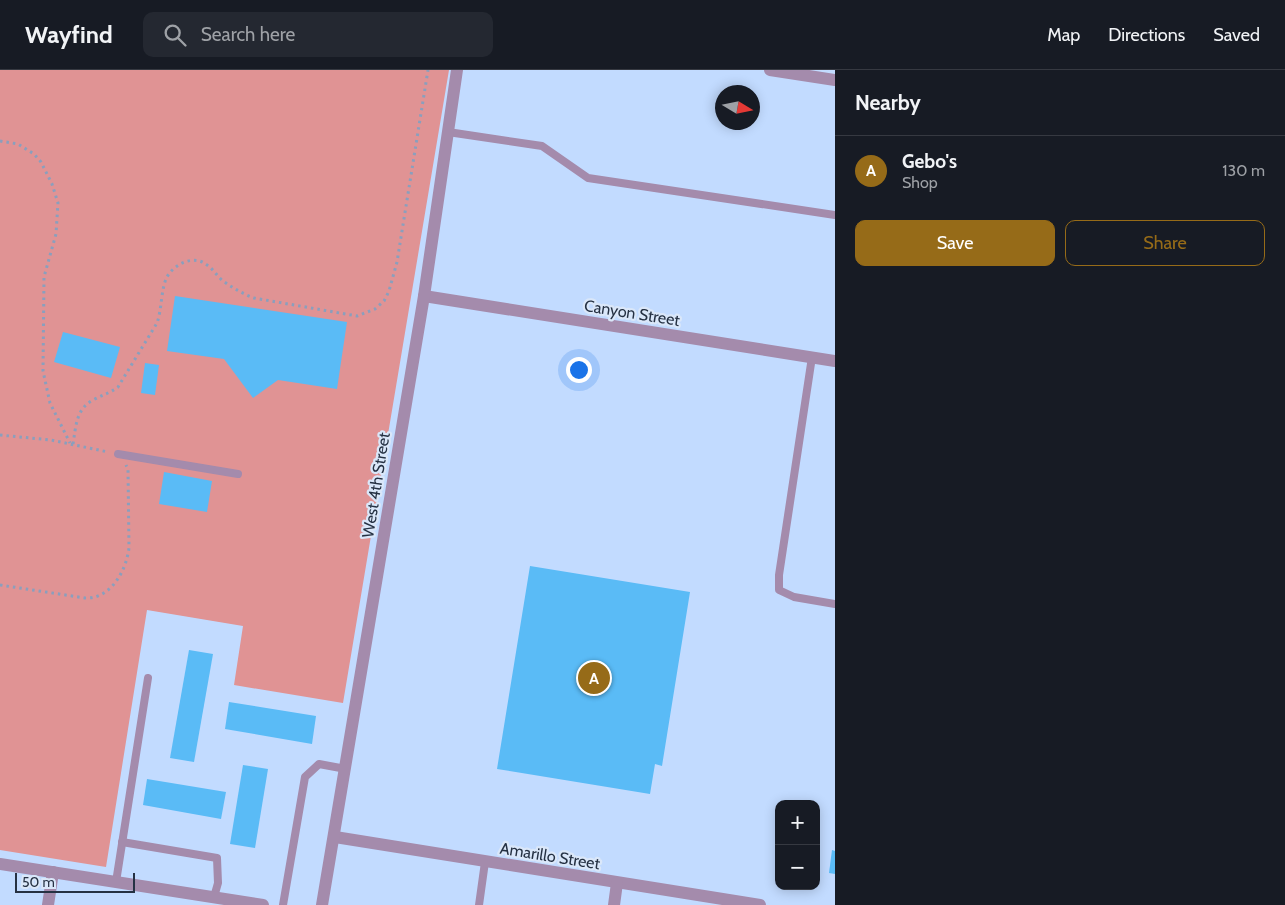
<!DOCTYPE html>
<html lang="en">
<head>
<meta charset="utf-8">
<style>
	body { margin:0; font-family:Cabin,sans-serif; background:#242831; color:#f1f3f6 }
	.controls { position:absolute; right:15px; bottom:15px; display:grid; overflow:hidden; border-radius:10px; box-shadow:0 2px 12px #0003 }
	.controls button { width:45px; height:45px; display:grid; place-items:center; padding:0; border:0; border-bottom:1px solid #363941; background:#171b24; color:#f1f3f6; font:25px sans-serif }
	.compass { position:absolute; left:715px; top:15px; width:45px; height:45px; border-radius:50%; background:#171b24; box-shadow:0 2px 12px #0003; rotate:100deg }
	.scale { position:absolute; left:15px; bottom:12px; width:120px; box-sizing:border-box; padding-left:5px; border:2px solid #253143; border-top:0; font-size:14px; line-height:18px; white-space:nowrap; color:#253143; -webkit-text-stroke:4px #dae7f9; paint-order:stroke }
	.you { position:absolute; left:578px; top:299px; width:18px; height:18px; margin:-12px; border:4px solid #fff; border-radius:50%; background:#1a73e8; box-shadow:0 0 0 8px #1a73e833 }
	.badge { display:grid; place-items:center; width:32px; height:32px; border-radius:50%; background:#966b18; color:#fff; font-size:16px; font-weight:700 }
	.pin { position:absolute; translate:-50% -50%; border:2px solid #fff; box-shadow:0 1px 5px #0006 }
	.list { margin:0; padding:0; list-style:none }
	h2 { display:flex; justify-content:space-between; align-items:center; height:65px; margin:0; padding:0 20px; font-size:21px }
	h2 small { font-size:16px; font-weight:400; color:#9ea1a6 }
	.list li { display:grid; grid-template-columns:32px 1fr auto; gap:15px; align-items:center; box-sizing:border-box; height:70px; padding:0 20px; border-top:1px solid #363941 }
	.list b { display:block; font-size:19px; white-space:nowrap }
	.list p { margin:0; font-size:16px; white-space:nowrap; color:#9ea1a6 }
	.list em { font-size:16px; font-style:normal; color:#9ea1a6 }
	.actions { display:flex; gap:10px; padding:15px 20px }
	.actions a { flex:1; padding:11px 0; border:1px solid #966b18; border-radius:10px; text-align:center; font-size:18px; color:#966b18 }
	.actions .main { background:#966b18; color:#fff }
	.icon { flex:none; width:28px; height:28px; fill:none; stroke:currentColor; stroke-width:2; stroke-linecap:round; stroke-linejoin:round }
	.map { position:relative; flex:none; width:835px; height:835px; overflow:hidden }
	header { display:flex; align-items:center; gap:30px; box-sizing:border-box; height:70px; padding:0 25px; background:#171b24; border-bottom:1px solid #363941 }
	header strong { font-size:24px }
	nav { display:flex; gap:28px; margin-inline-start:auto; font-size:18px }
	.search { width:350px; height:45px; background:#242831; display:flex; align-items:center; gap:12px; box-sizing:border-box; padding:0 18px; border-radius:10px; color:#9ea1a6; font-size:19px }
	main { display:flex }
	aside { flex:1; background:#171b24 }
	.map>svg:first-child { display:block }
	.green { fill:#e09394 }
	.building { fill:#5abbf6 }
	.lines { fill:none; stroke-linecap:round; stroke-linejoin:round }
	.path { stroke:#8a9fbd; stroke-width:3; stroke-dasharray:2.5 4; stroke-linecap:butt }
	.service { stroke:#a48bac; stroke-width:8 }
	.minor { stroke:#a48bac; stroke-width:12 }
	.labels { text-anchor:middle; dominant-baseline:central; stroke-width:4.5; stroke-linejoin:round; paint-order:stroke }
	.street-label { font-size:16px; fill:#253143; stroke:#dae7f9 }
</style>
</head>
<body>
<header>
<strong>Wayfind</strong>
<div class="search"><svg class="icon" aria-label="search" viewBox="0 0 24 24"><circle cx="10" cy="10" r="6"/><path d="M15 15l6 6"/></svg>Search here</div>
<nav><a>Map</a><a>Directions</a><a>Saved</a></nav>
</header>
<main>
<div class="map">
<svg width="835" height="835" viewBox="0 0 835 835">
	<rect width="100%" height="100%" fill="#c2dbff"/>
	<!-- green -->
	<path class="green" d="M0,0H449L343,633L234,615L243,556L147,540L106,797L0,780Z"/>
	<!-- building -->
	<g class="building">
		<path d="M175,226L347,252L337,319L278,310L253,328L224,289L167,281Z"/>
		<path d="M63,262L120,277L111,308L54,292Z"/>
		<path d="M145,293L159,295L155,325L141,323Z"/>
		<path d="M164,402L212,411L207,442L159,434Z"/>
		<path d="M530,496L690,522L662,696L655,694L650,724L497,699Z"/>
		<path d="M189,580L213,584L194,692L170,688Z"/>
		<path d="M229,632L316,646L312,674L225,659Z"/>
		<path d="M243,695L268,699L255,778L230,774Z"/>
		<path d="M147,709L226,722L221,749L143,735Z"/>
		<path d="M832,780L835,781V804L829,803Z"/>
	</g>
	<g class="lines">
		<!-- path -->
		<g class="path">
			<path d="M0,71L18,74L34,84L41,92L52,114L58,133L56,164L44,207L43,301L50,333L70,373"/>
			<path d="M0,365L51,370L108,382"/>
			<path d="M73,374C76,356 76,339 93,330C102,325 110,323 118,317L157,253C162,239 161,218 167,207C174,194 194,184 207,195C213,199 217,206 223,211C233,218 243,224 254,228L357,246L375,239L384,231L389,221L397,192L428,0"/>
			<path d="M0,515L85,528C111,529 126,501 129,478L128,400L126,395"/>
		</g>
		<!-- service -->
		<g class="service">
			<path d="M448,62L542,76L588,108L835,145"/>
			<path d="M812,287L779,505V520L794,527L835,534"/>
			<path d="M118,384L238,404"/>
			<path d="M122,772L217,788L218,813L214,827"/>
			<path d="M116,812L148,608"/>
			<path d="M283,835L305,707L319,694L346,699"/>
			<path d="M479,835L485,792"/>
		</g>
		<!-- minor -->
		<g class="minor">
			<path d="M770,0L835,10"/>
			<path d="M424,226L835,291"/>
			<path d="M335,767L760,835"/>
			<path d="M0,794L263,835"/>
			<path d="M48,835L53,802"/>
			<path d="M322,835L424,226L457,0"/>
			<path d="M614,835L617,813"/>
		</g>
	</g>
	<g class="labels">
		<!-- street labels -->
		<g class="street-label">
			<text transform="translate(632 243) rotate(9)">Canyon Street</text>
			<text transform="translate(376 415) rotate(-81)">West 4th Street</text>
			<text transform="translate(550 786) rotate(9)">Amarillo Street</text>
		</g>
	</g>
</svg>
<div class="controls">
<button>+</button>
<button>−</button>
</div>
<svg class="compass" viewBox="-18 -18 36 36"><path d="M0-13l5 13h-10z" fill="#e53935"/><path d="M0 13l5-13h-10z" fill="#9ea1a6"/></svg>
<div class="scale">50 m</div>
<div class="you"></div>
<div class="pin badge" style="left:594px;top:608px">A</div>
</div>
<aside>
<h2>Nearby<small></small></h2>
<ul class="list">
<li><span class="badge">A</span><div><b>Gebo's</b><p>Shop</p></div><em>130 m</em></li>
</ul>
<div class="actions"><a class="main">Save</a><a>Share</a></div>
</aside>
</main>
</body>
</html>
